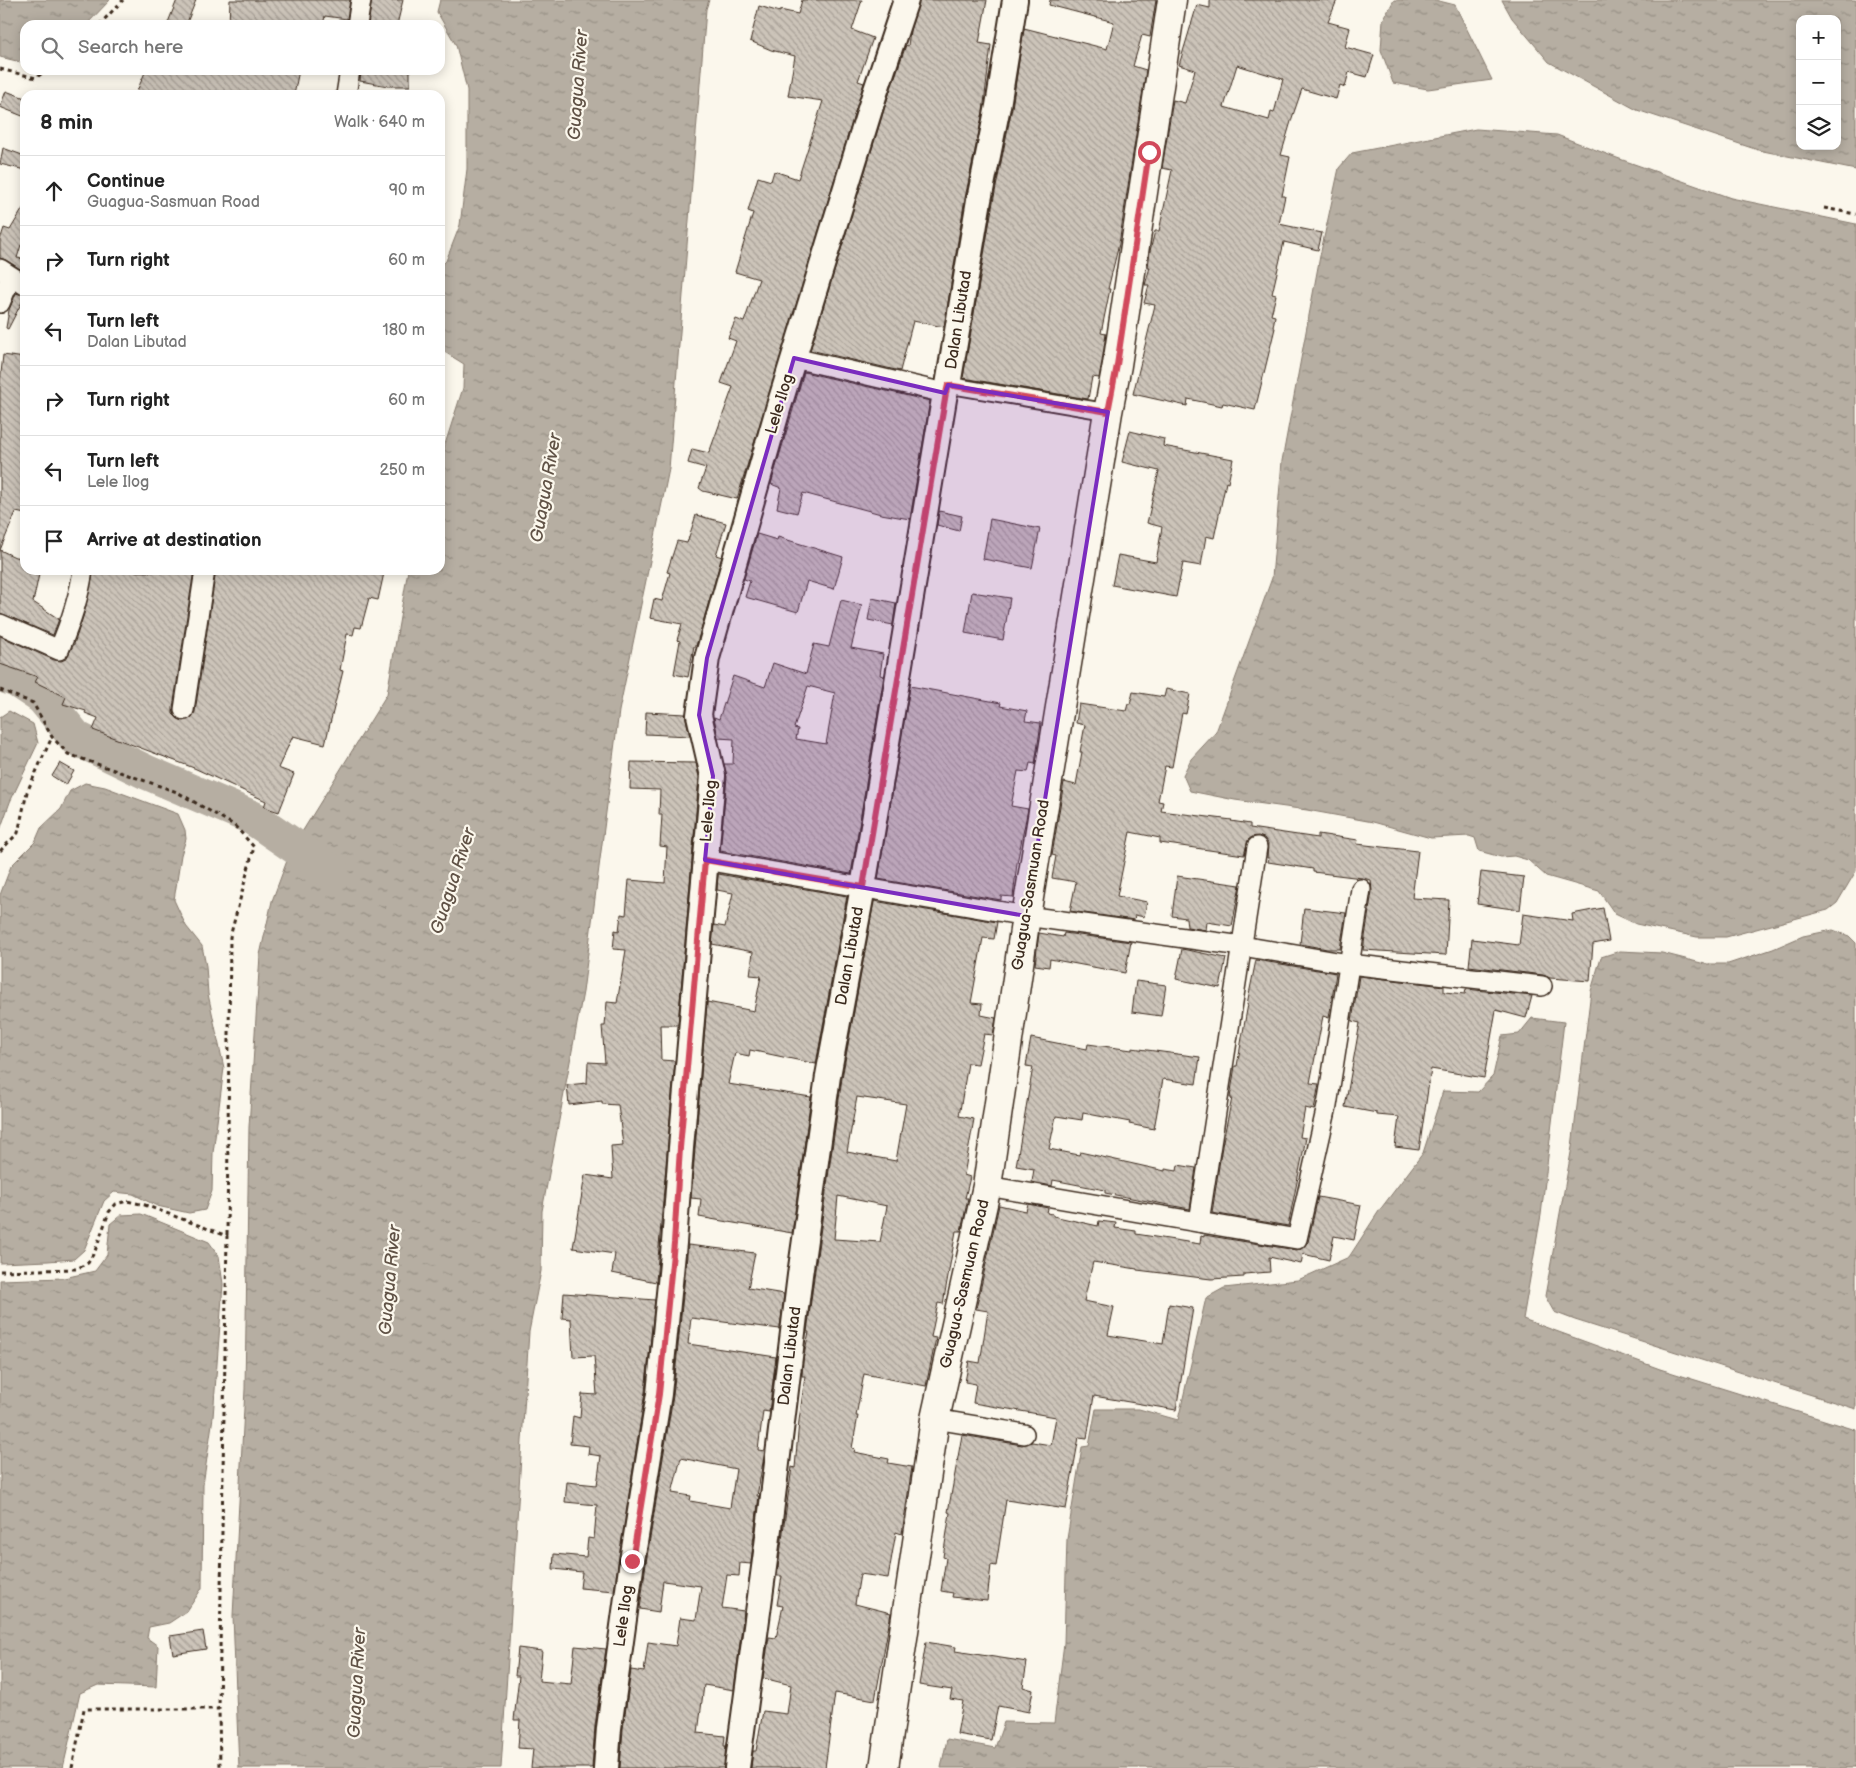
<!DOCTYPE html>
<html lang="en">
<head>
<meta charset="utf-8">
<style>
	body { margin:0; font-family:"Balsamiq Sans",sans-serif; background:#f6f6f6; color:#222 }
	.controls { position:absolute; right:15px; top:15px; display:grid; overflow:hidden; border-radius:10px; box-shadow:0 2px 12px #0003 }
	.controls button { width:45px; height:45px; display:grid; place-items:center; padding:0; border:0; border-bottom:1px solid #e0e0e0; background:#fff; color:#222; font:25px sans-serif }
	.stop { position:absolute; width:15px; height:15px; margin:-11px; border:4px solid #d1495b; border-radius:50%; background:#fff }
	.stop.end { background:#d1495b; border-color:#fff; box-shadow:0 1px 5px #0008 }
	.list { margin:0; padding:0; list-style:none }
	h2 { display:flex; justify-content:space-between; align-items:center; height:65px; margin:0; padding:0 20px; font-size:21px }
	h2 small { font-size:16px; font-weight:400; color:#767676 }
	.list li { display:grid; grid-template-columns:32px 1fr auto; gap:15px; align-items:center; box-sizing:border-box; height:70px; padding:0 20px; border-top:1px solid #e0e0e0 }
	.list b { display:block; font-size:19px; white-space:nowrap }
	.list p { margin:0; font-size:16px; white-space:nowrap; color:#767676 }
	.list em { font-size:16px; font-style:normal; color:#767676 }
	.icon { flex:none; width:28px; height:28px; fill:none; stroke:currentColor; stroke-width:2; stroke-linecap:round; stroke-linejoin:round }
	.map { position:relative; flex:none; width:1856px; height:1768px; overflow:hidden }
	.search { position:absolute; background:#fff; box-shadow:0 2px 12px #0003; left:20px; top:20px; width:425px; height:55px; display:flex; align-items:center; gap:12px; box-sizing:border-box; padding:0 18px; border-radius:15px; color:#767676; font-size:19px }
	.panel { position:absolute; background:#fff; box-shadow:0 2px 12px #0003; left:20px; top:90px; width:425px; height:485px; border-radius:15px }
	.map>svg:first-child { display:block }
	.water { fill:url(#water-ripples); stroke:#85796d; fill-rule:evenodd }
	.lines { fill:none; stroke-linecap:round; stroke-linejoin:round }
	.river { stroke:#b6aea2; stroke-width:35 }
	.building { fill:url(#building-back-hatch); stroke:#3b2a1e; fill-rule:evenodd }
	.pedestrian-casing { stroke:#3b2a1e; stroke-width:19 }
	.minor-casing { stroke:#3b2a1e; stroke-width:22 }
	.tertiary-casing { stroke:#3b2a1e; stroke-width:28 }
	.secondary-casing { stroke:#3b2a1e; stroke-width:31 }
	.path { stroke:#3b2a1e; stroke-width:3; stroke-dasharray:4 4; stroke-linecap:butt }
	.pedestrian { stroke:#fbf7ec; stroke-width:15 }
	.minor { stroke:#fbf7ec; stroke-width:19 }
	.tertiary { stroke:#fbf7ec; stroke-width:24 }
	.secondary { stroke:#fbf7ec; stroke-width:28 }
	.route { stroke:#d1495b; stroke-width:6 }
	.marked { fill:#7b2cbf; fill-opacity:0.2; stroke:#7b2cbf; stroke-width:4; stroke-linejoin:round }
	.labels { text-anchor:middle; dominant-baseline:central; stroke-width:4.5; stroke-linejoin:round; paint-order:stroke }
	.street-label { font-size:16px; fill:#3b2a1e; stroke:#fbf7ec }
	.water-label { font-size:18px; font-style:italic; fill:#605246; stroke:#fbf7ec }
</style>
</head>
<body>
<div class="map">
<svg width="1856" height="1768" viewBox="0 0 1856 1768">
	<defs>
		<pattern id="water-ripples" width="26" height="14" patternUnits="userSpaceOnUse" patternTransform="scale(1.25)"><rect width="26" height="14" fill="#b6aea2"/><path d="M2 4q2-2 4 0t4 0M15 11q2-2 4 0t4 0" fill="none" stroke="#958e83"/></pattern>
		<pattern id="building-back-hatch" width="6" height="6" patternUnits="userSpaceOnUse" patternTransform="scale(1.25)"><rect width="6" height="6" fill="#ccc4b9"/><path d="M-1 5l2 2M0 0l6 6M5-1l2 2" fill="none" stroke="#a79f96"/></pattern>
	</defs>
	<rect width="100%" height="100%" fill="#fbf7ec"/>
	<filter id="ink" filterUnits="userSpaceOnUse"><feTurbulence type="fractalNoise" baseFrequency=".02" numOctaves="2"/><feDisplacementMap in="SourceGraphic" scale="10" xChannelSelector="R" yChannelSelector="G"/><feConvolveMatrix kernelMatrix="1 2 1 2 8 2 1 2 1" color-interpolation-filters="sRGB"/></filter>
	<g filter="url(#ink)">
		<!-- water -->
		<g class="water">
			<path d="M0,0H110L86,25H25V63L0,57Z"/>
			<path d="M440,0H709L706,9L669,469L619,711L583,992L542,1211L541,1271L529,1332L501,1768H239L233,1616L245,1389L249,1127L260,955L272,901L291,850L387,694L408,570H440V460L463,388L464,364L443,351L440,348V267L446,261L460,225L467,169V90L456,45L437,12Z"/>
			<path d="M1394,0H1435L1455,5L1492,80L1428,89L1393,83L1381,50L1383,20Z"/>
			<path d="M1502,0H1856V170L1758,150L1637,110L1549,62L1512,18ZM1800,19H1837V146H1800Z"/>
			<path d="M1476,129L1557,135L1617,158L1731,198L1856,224V871L1837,903L1828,910L1726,937H1697L1636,924L1615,914L1599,891L1546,876L1528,860L1514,856L1501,857L1479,851L1475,838L1469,836L1431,838L1373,822L1307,810L1235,800L1190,791L1183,775L1191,759L1216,732L1272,578L1282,461L1320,256L1339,168L1352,153Z"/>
			<path d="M9,711L33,724L38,743L10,802L0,830V717Z"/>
			<path d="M85,783L105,787L178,814L185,830L186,839L181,855L174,900L186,926L202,946L206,966L208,994L224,1068L213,1153L212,1191L205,1210L189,1213L157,1206L133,1194L114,1192L104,1201L84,1250L74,1259L48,1261L0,1263V895L11,866L35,842L41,828L61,809L70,791Z"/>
			<path d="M1833,930L1849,936L1856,943V1409L1575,1320L1554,1312L1545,1296L1572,1147L1591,991L1601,957L1620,951L1662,953L1705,964H1728L1773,949L1803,936Z"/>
			<path d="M1532,1018L1564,1022L1541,1215L1523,1319L1660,1369L1856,1430V1768H941L947,1739L995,1748L1004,1722L1054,1723L1064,1643L1067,1539L1082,1447L1089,1446L1096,1409H1139L1178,1420L1206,1298L1224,1288L1298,1280L1349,1257L1379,1211L1423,1153L1443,1091L1478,1092L1493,1076L1502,1036L1519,1034Z"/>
			<path d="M141,1214L209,1242L219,1256L223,1284L213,1417L203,1485L202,1588L187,1611L169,1623L149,1627L147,1638L158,1646L156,1687L98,1685L80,1693L63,1768H0V1280L64,1278L95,1271L107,1255L110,1224L121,1215Z"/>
		</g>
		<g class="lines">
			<!-- river -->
			<path class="river" d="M0,674L16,680L43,698L76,738L146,772L253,818L332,872"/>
		</g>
		<!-- building -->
		<g class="building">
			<path d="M177,0H196L186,25H167Z"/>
			<path d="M230,0H350L347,19L325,16L323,25H229Z"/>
			<path d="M372,0H403L397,25H368Z"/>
			<path d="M802,0H862L852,30L873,38L858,81L864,83L737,499L703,491L699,488L706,468L688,463L692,449L709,453L733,387L721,383L736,341L728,338L736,319L744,322L759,279L735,272L753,213L748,211L758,177L771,181L774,171L798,179L823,101L788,96L795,56L771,50L750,41L759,6L780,12V10L798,14Z"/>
			<path d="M919,0H987L979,43L991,45L983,112L965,198L944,327L913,321L900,371L810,350L887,100L906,45L908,46L910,30Z"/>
			<path d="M1050,0H1156L1150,37L1142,35L1133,66L1146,70L1119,244L1108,289H1110L1101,333L1106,334L1102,362L1099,378L1092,377L1088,399L963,378L993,202L1012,108L1024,28L1107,49L1114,22L1049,5Z"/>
			<path d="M1210,0H1337L1328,22L1350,28L1345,47L1374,55L1367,77L1349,72L1345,87L1340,85L1336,99L1302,89L1292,118L1281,155L1290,157L1282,196H1285L1279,224L1322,233L1318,250L1284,242L1272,294L1276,295L1271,315L1275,316L1273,327L1275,328L1255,410L1223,403L1222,406L1188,399L1187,406L1133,394L1155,305L1144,303L1149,285H1145L1150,267H1148L1150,251L1155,231H1159L1172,170L1162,168L1173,100L1185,103L1195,70L1179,65L1197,5L1210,8ZM1237,65L1283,79L1274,113L1271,112L1269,120L1224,107Z"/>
			<path d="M146,70H299L294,95H146L137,91Z"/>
			<path d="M361,70H410V86H388L360,81Z"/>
			<path d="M6,91L25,98V117L0,107Z"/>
			<path d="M3,148L25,156V170L0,164Z"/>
			<path d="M25,205V246L21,245L17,258L25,259V272L6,260L0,258V240L4,228L10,230Z"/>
			<path d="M16,293L25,296L8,329L6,328L9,310Z"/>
			<path d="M3,355L25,358V514L16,512L0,550V382Z"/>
			<path d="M804,372L930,401L910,519L881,514L803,493L797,513L777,508L781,488L771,484Z"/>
			<path d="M1130,431L1164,439L1163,446L1233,459L1228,483L1226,482L1214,538L1206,536L1201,566L1183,563L1176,597L1112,585L1118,555L1156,562L1162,527L1147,523L1159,471L1122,462Z"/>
			<path d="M939,511L962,516L959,531L937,525Z"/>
			<path d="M696,515L726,523L716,555L722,557L696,646H694L688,677L674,674L680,641L677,640L682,624L650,618L654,599L662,601L670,573L667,572L677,541L687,543Z"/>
			<path d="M990,519L1040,529L1032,568L983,559Z"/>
			<path d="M757,534L777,540L778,537L843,557L834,589L807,581L798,612L745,597L750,581L744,579Z"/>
			<path d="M0,550L15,557L25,558V570H40L33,602L59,619L53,635L0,613Z"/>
			<path d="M94,570L153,572V570H194L173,708V714L177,718L183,721L192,717L195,712L216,570H372L384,573L378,600L369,598L361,628L355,627L353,635L347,634L340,670L343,671L325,744L293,736L278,768L294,774L279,812L264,807L266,801L194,768L93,730L98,718L85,713L86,711L63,704L66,697L35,682L38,677L0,664V636L54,660L61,661L66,659L74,644L84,614Z"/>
			<path d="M972,592L1010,598L1003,640L965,633Z"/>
			<path d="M872,598L896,603L893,625L868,620Z"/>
			<path d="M841,600L862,605L851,648L883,654L880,675L884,676L851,874L720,851L727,777L724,764H733L734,739L718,738L714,717L719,719L733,676L765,687L773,663L806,674L814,644L829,647ZM808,686L835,693L826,744L796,739L798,729L794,728Z"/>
			<path d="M910,686L1001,703L1000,706L1027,711L1025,721L1041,723L1035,764L1030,763L1028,772L1018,771L1011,806L1028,809L1017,863L1013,897L1001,896V900L878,879Z"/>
			<path d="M1166,689L1190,694L1186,714L1182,713L1172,767L1165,766L1158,801L1163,802L1161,811L1232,820L1231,821L1250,824V828L1318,838V834L1358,840L1357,844L1418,851L1412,898L1449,900L1446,955L1363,950L1372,891L1371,880L1362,878L1313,872V869L1268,862L1269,858H1267L1268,843L1264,838L1258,836L1252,837L1248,840L1244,855L1160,843V838L1130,832L1117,896L1147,902L1144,917L1135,915L1134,920L1070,911L1076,882L1052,878L1056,856L1052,855L1064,782L1076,785L1082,752H1080L1085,725L1076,723L1079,704L1126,711L1128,704H1130L1133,692L1164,697Z"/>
			<path d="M646,712L685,714L690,736L645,734Z"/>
			<path d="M631,762L696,763L699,777L678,1025H660L661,1060L675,1061L656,1282L612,1273L615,1254L573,1248L585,1175L613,1179L611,1146L623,1145L618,1105L602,1104V1101L569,1105L567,1085L587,1083L588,1062L605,1063L602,1026H605L607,1002L617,1003L626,950L613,949L615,930L619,931L621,914L626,915L629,880L665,883L667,847L660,846L662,815H659L660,790L630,789Z"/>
			<path d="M60,763L74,771L66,785L52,776Z"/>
			<path d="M1481,872L1524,877L1520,910L1477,904Z"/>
			<path d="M718,874L847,896L816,1064L750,1050L749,1056L735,1053L728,1084L811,1097L792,1233L699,1217L701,1199L691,1198L707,1002L754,1011L761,976L750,975L753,952L712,944L714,925L725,927L733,893L717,890Z"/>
			<path d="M1177,876L1240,885L1232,926L1207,922L1206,930L1187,927L1186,918L1172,916Z"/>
			<path d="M874,901L997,922L994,939L983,938L971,1003L982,1004L981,1015L996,1018L993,1035L984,1034L978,1064L968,1063L959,1116L974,1119L964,1175L970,1177L965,1198H968L961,1231H956L943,1304L938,1303L931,1337L936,1338L926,1386L864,1374L856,1416H858L852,1448L855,1449L854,1452L889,1459L888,1463L912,1467L902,1534L896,1532L888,1578L860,1574L855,1604L891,1613L875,1700L835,1693L825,1768H751L753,1751H756L763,1711L787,1714L791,1685L763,1678L769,1637L776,1638L783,1606L777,1605L782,1576H777L778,1568L792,1467L795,1468L799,1421L805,1376H802L803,1360L809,1332H807L814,1277L842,1078ZM857,1097L906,1104L896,1161L847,1152ZM838,1196L887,1206L880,1242L834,1239Z"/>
			<path d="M1304,908L1346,913L1340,949H1327L1300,944Z"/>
			<path d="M1603,908L1609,941L1593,944L1590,981L1550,978L1543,975L1469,966L1472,939L1519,945L1523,914L1573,921L1572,914Z"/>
			<path d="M1039,933L1063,937L1064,933L1131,942L1125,973L1050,959L1049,967L1035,965Z"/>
			<path d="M1182,949L1226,958L1220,988L1176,979Z"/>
			<path d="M1256,960L1336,973L1329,1018L1323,1016L1310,1083L1319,1084L1314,1110L1305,1108L1300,1137L1306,1138L1288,1226L1212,1213L1222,1146L1232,1098H1230L1235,1066H1237L1248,1004H1247Z"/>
			<path d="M1359,976L1444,986V992L1465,994L1466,989L1532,996L1526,1018L1496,1010L1484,1078L1431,1069L1419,1150L1395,1147L1399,1117L1377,1115V1113L1345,1107L1360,1023L1352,1021Z"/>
			<path d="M1136,981L1166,985L1161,1016L1132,1012Z"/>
			<path d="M1031,1038L1087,1049L1088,1044L1132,1050V1048L1200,1057L1196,1084L1163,1079L1154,1129L1129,1124L1130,1122L1083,1113L1082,1120L1056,1116L1049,1149L1079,1155L1080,1152L1165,1171V1169L1177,1171L1178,1165L1196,1168L1190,1209L1105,1193V1190L1053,1180L1052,1186L1032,1182L1034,1169L1016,1166L1033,1067L1026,1066Z"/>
			<path d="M1318,1197L1361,1205L1354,1240L1334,1236L1329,1260L1303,1254L1301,1264L1269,1257L1270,1272L1244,1274V1277L1211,1279L1137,1270V1269L1093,1262L1084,1301L1114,1307L1108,1335L1163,1344L1169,1304L1193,1308L1176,1410L1094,1396L1087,1438L1079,1437L1066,1509L1006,1500L996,1566L991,1565L987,1601L952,1597L953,1593L941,1591L946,1558L943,1557L950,1513L948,1512L962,1435L1022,1445L1032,1442L1051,1445L1056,1417L973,1403L976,1384L965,1382L969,1361L980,1363L988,1311L976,1309L999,1205L1026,1211L1028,1204L1048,1208L1047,1213L1053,1214V1216L1098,1226L1099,1221L1116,1223L1115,1228L1136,1231V1234L1200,1244L1201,1236L1204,1237V1235L1296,1250L1301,1249L1308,1242Z"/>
			<path d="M688,1245L755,1253L748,1288L784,1294L780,1329L691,1318L688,1344L776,1357L769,1412L763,1411L758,1450L765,1451L757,1496H759L753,1543L751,1564L740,1563L739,1576L727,1575L722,1608L744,1611L734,1690L704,1685L698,1733L725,1736L724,1746H726L724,1768H620L623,1729L631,1670L644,1672L648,1642L676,1646L680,1618L696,1620L701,1586L663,1581L659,1612L640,1609L646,1563L673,1396ZM681,1458L736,1469L730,1508L690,1501L691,1496L672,1493Z"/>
			<path d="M564,1293L655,1300L645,1392L614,1591L580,1588L582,1572L553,1569L554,1554L586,1557L588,1538L594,1539L597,1505L565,1502L567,1482L597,1485L601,1456L588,1454L589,1446L570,1444L573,1416L580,1418L582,1394L597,1395L594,1356L573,1357L571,1319L562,1318Z"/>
			<path d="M203,1631L206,1649L173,1654L170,1636Z"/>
			<path d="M926,1642L956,1647L955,1651L1027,1662L1023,1687L1033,1690L1029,1712L998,1706L991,1740L957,1734L963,1701L950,1699L952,1690L919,1685Z"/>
			<path d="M575,1646L606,1649L595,1726L592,1768H531L533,1749L518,1748L520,1720H514L519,1676H515L518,1648L542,1651L539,1681L571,1684Z"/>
		</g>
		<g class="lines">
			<defs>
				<path id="pedestrian" d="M948,385L1108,412"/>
				<g id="minor">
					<path d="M357,25L361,0"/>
					<path d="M346,95L350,70"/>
					<path d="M0,269L25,285"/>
					<path d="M0,303L11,277"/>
					<path d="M794,358L945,393"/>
					<path d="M0,624L59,650C70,624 79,599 83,570"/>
					<path d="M184,710L205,570"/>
					<path d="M705,860L1026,916L1242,946L1349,964L1542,986"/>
					<path d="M987,1186L1297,1239L1327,1106L1361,889"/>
					<path d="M1199,1222L1257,847"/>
					<path d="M935,1419L1024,1434"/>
				</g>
				<g id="tertiary">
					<path d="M606,1768L609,1728L632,1561L659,1394L674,1243L681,1148L713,776L699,715L707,658L778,409L874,96L906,0"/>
					<path d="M737,1768L767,1545L800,1275L828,1076L863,887L945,393L948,385L979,200L998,106L1015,0"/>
				</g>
				<path id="secondary" d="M884,1768L935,1419L987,1186L1026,916L1108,412L1117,365L1172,0"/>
			</defs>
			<!-- pedestrian casing -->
			<use href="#pedestrian" class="pedestrian-casing"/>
			<!-- minor casing -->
			<use href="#minor" class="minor-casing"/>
			<!-- tertiary casing -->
			<use href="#tertiary" class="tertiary-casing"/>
			<!-- secondary casing -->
			<use href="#secondary" class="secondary-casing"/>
			<!-- path -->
			<g class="path">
				<path d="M99,25L123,0"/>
				<path d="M0,69L36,78L46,70"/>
				<path d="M1824,208L1856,214"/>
				<path d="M0,690L33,703L52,737L68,754L177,792L234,825L254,847L230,937L227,1236"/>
				<path d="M0,851L18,833L27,792L52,737"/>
				<path d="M0,1271L76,1269L88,1263L95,1251L109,1212L116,1204L127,1201L145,1205L227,1236L219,1709"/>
				<path d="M72,1768L84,1709H219L220,1768"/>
			</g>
			<!-- pedestrian -->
			<use href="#pedestrian" class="pedestrian"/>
			<!-- minor -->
			<use href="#minor" class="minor"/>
			<!-- tertiary -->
			<use href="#tertiary" class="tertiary"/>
			<!-- secondary -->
			<use href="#secondary" class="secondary"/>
		</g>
	</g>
	<g class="lines" filter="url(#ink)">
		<!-- route -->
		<path class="route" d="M632,1561L659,1394L674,1243L680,1148L705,860L863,887L946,393L948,385L1108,412L1117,365L1149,152"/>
	</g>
	<!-- marked area -->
	<path class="marked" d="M794,358L945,393L948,385L1108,412L1026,916L705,860L713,776L699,715L707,658Z"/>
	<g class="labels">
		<!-- street labels -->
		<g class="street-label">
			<text transform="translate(959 320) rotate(-81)">Dalan Libutad</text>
			<text transform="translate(780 404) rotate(-73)">Lele Ilog</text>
			<text transform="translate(709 811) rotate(-85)">Lele Ilog</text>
			<text transform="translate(1031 885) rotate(-81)">Guagua-Sasmuan Road</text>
			<text transform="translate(850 956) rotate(-80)">Dalan Libutad</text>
			<text transform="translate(965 1284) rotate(-77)">Guagua-Sasmuan Road</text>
			<text transform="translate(790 1356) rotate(-83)">Dalan Libutad</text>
			<text transform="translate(624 1616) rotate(-82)">Lele Ilog</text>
		</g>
		<!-- water labels -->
		<g class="water-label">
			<text transform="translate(578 85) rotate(-86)">Guagua River</text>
			<text transform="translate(546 488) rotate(-80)">Guagua River</text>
			<text transform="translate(453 881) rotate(-72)">Guagua River</text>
			<text transform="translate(390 1280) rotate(-85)">Guagua River</text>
			<text transform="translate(357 1683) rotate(-87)">Guagua River</text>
		</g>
	</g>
</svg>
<div class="controls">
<button>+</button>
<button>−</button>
<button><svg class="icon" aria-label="layers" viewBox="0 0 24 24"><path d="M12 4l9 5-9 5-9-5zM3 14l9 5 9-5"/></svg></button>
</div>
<div class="stop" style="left:1149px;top:152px"></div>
<div class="stop end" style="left:632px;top:1561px"></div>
<div class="search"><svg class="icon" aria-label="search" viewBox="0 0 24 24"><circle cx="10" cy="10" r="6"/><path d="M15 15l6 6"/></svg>Search here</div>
<section class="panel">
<h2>8 min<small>Walk · 640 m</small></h2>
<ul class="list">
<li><svg class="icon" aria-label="ahead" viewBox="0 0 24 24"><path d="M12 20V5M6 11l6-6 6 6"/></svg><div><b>Continue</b><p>Guagua-Sasmuan Road</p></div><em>90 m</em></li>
<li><svg class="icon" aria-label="right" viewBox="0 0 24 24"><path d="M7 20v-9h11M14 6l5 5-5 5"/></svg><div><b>Turn right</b></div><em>60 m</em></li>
<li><svg class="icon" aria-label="left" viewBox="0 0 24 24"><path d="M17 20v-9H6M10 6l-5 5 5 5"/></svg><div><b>Turn left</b><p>Dalan Libutad</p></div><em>180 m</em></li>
<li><svg class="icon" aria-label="right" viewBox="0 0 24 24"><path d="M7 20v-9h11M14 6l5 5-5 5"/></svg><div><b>Turn right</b></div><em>60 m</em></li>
<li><svg class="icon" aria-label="left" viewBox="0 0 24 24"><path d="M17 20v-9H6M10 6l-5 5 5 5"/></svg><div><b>Turn left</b><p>Lele Ilog</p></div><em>250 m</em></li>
<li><svg class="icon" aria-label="arrive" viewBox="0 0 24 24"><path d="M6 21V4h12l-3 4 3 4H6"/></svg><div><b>Arrive at destination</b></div></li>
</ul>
</section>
</div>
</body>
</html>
